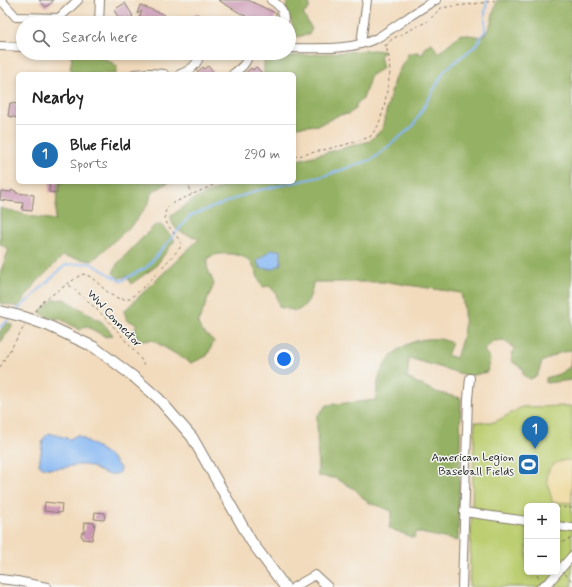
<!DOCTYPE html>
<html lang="en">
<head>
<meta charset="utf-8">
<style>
	body { margin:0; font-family:Mynerve,sans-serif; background:#f2f2f2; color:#222 }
	.controls { position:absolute; right:12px; bottom:12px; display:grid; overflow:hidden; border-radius:6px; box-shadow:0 2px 6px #0003 }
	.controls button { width:36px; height:36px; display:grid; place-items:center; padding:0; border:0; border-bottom:1px solid #e0e0e0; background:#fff; color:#222; font:20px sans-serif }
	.you { position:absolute; left:284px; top:359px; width:14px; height:14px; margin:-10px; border:3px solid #fff; border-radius:50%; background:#1a73e8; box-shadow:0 0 0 6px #1a73e833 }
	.badge { display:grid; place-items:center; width:26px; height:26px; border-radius:50%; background:#1f6fb2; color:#fff; font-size:13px; font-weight:700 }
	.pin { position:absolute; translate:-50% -33px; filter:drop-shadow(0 1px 2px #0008) }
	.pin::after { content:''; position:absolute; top:21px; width:14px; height:12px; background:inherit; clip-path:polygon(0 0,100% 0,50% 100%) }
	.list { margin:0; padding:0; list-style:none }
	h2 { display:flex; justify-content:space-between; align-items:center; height:52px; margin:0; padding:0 16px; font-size:17px }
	h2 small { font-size:13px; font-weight:400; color:#767676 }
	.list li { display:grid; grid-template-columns:26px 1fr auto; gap:12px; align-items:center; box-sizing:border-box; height:60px; padding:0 16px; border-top:1px solid #e0e0e0 }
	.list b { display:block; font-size:15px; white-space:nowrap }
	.list p { margin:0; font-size:13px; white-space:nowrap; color:#767676 }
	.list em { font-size:13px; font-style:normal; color:#767676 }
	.icon { flex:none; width:22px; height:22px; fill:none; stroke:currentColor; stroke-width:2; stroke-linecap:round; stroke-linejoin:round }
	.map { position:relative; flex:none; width:572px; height:587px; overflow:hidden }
	.search { position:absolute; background:#fff; box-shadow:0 2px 6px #0003; left:16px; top:16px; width:280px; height:44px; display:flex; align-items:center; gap:10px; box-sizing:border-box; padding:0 14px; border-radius:22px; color:#767676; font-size:15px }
	.panel { position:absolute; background:#fff; box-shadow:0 2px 6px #0003; left:16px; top:72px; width:280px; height:112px; border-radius:6px }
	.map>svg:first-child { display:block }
	.green { fill:#bcce71; stroke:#6c7546; fill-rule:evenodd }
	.forest { fill:#95b163; stroke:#586640 }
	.sand { fill:#eeda9e; stroke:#857b5d }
	.water { fill:#87b8f3; stroke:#526a88 }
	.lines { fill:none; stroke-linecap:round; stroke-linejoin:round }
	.stream { stroke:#87b8f3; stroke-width:2 }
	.building { fill:#cb97b4 }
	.minor-casing { stroke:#877c6c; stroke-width:10 }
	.major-casing { stroke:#877c6c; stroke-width:12 }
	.path { stroke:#877c6c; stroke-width:1; stroke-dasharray:3 3; stroke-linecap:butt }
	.minor { stroke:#fff; stroke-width:8 }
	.major { stroke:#fff; stroke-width:10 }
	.major-bridge-casing { stroke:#877c6c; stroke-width:12; stroke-linecap:butt }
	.major-bridge { stroke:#fff; stroke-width:10 }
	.labels { text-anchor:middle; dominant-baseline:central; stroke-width:3; stroke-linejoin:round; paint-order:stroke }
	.street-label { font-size:12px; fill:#1c1c1c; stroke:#f6f6f2 }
	.poi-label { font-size:12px; fill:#1c1c1c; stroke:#f6f6f2; text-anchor:end }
</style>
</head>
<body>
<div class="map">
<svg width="572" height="587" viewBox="0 0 572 587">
	<rect width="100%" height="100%" fill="#f6f6f2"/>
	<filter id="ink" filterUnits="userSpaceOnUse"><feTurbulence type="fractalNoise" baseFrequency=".025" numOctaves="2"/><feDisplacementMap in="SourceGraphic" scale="8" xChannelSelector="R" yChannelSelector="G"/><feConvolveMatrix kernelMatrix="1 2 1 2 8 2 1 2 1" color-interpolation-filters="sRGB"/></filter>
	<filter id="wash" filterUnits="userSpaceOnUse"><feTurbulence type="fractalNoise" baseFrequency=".012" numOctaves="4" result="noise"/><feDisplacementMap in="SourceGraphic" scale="16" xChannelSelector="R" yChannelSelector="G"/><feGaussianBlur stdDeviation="0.9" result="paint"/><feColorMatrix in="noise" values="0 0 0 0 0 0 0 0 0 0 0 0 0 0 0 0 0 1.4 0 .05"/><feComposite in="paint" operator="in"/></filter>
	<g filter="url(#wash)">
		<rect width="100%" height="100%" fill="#f2dbbd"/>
		<!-- green -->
		<path class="green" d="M572,406V587H469L475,422H495L522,407ZM527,506H557V572H527Z"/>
		<!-- forest -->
		<g class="forest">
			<path d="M288,0H310L309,9L303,14L312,29L309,34L297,37L286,8Z"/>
			<path d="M497,0H572V350L559,353L542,362L537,376L530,379L523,375V369L511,361L514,348L503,340L494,341L484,350L490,359L487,372L469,376L409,358L407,378L436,392L461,398L458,541L416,532L414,538L389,528L392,511L367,502L355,489L335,478L318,476L317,416L327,405L376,400C377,391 377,378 382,370C392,349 414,337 437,339C442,339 447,341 452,343L447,355L456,358C465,332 467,321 461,293L388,282H313C312,295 308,305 297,311L279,307L276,293L269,286L263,287C257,280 258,274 254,267C249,255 232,253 220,254C216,254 212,256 208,258L207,267L214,284L198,323L201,330L214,341L207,356L191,363L152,340L141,341L133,333L137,324L127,320L124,311L199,239C187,233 172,234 171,216L194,199L235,182H294V161L370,141L382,129L394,80L408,54L417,52L422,55L426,46L432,43L438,53L461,34L483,37L490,26Z"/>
			<path d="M374,50L384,51L380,56L383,68L371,75L363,99L356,104V109L348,114L339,115L319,125L294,127V74H264V58Z"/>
			<path d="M70,53C94,53 96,52 117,66L116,74H78L70,69L72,59Z"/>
			<path d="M58,182H169L151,193L149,203L134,223L92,261L63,256L36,283L18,307L0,303V273L9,249L0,244V208L35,217L55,220Z"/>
			<path d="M161,225L175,240L155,267L131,284L127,276L119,278L113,273L117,264L154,226Z"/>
			<path d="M64,299L102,322L113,335L106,337L86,326L80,330L59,318L52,319L39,312L53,300Z"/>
			<path d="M7,323L13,325L0,343V331Z"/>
			<path d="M572,353V380L546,383V378L559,374L570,367Z"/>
		</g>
		<!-- sand -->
		<path class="sand" d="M566,460L572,461V503L551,502L552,499C546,482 541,464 566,460Z"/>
		<!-- water -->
		<g class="water">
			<path d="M271,250H281V264L273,269L260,268L257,261Z"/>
			<path d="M49,433L70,439L77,435C83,438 107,453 112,458C115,461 117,465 120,468L119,473C103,479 96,465 83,465C68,465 53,473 39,465L43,439Z"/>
		</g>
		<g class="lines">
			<!-- stream -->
			<g class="stream">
				<path d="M17,311L65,265L90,263L121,281L147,267L190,216L255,191L324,176L373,159L413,126L445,70L475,46L485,31V13L487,0"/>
				<path d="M0,327L11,317"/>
			</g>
		</g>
		<g id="blocks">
			<!-- building -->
			<g class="building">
				<path d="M39,0H54L46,7Z"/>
				<path d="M218,0H248L277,14L274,18L276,20L274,23H257Z"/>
				<path d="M125,3L133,16L124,21L122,17L119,19L114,10Z"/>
				<path d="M140,5L165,15L164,18L175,23H147L138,20L142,11L137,14Z"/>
				<path d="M198,14L201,23H191L189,17Z"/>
				<path d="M208,66L215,74H195L203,67L204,69Z"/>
				<path d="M256,67L263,74H244L251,68L253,70Z"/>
				<path d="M10,103L18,104V118L8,116Z"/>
				<path d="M50,182L58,183L57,193L49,192Z"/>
				<path d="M12,190L16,191V193L34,195L32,211L22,210L23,203L0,200L1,191L11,192Z"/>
				<path d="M45,502L62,504L61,513L44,511Z"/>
				<path d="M95,512L105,513L104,520L94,519Z"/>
				<path d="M85,522L95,523L92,540L83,539V537L81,536L82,532H84Z"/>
			</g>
		</g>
	</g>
	<g filter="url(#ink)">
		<use href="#blocks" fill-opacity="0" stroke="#877c6c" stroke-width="1"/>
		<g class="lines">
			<defs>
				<g id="minor">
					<path d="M1,0L16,17L59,18L78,0"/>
					<path d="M271,0C281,6 284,11 284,23"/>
					<path d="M99,23L100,0"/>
					<path d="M361,43L367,0"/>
					<path d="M0,46L23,47"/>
					<path d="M289,48C316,48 352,51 377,38C397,26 415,11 436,0"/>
					<path d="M134,74L150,73L164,74"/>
					<path d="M180,74C190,71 198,65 200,53"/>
					<path d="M233,74C241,68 248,63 248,53"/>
					<path d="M464,512L527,521"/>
					<path d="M557,526L572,528"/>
					<path d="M0,579L17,581L47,587"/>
					<path d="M294,587L315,575L328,587"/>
					<path d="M462,587L468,399L470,378"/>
					<path d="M541,587L550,581L572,556"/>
				</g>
				<path id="major" d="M47,325L94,347L134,377L158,398L192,437L251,541L285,587"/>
			</defs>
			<!-- minor casing -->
			<use href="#minor" class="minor-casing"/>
			<!-- major casing -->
			<use href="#major" class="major-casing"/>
			<!-- path -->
			<g class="path">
				<path d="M386,46L392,39L428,21L441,8C450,6 491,3 495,0"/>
				<path d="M294,157L344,145L370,137L378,126L384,108L390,73L389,58L386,46L382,44"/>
				<path d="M187,182L192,194"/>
				<path d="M69,285C91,303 111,322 129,345C135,352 143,359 144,368"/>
				<path d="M35,311L43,301L79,276L84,274L91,277L111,295L120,299H130L147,284L180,248L181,243C174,230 155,219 171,204L220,182"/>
				<path d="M0,367L25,325"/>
				<path d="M557,507L572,508"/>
				<path d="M557,551L558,544L572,538"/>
				<path d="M565,574L572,581"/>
				<path d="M537,575L540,579"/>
			</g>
			<!-- minor -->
			<use href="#minor" class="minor"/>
			<!-- major -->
			<use href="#major" class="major"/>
			<defs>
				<path id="major-bridge" d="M0,311L24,317L47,325"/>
			</defs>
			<!-- major-bridge casing -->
			<use href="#major-bridge" class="major-bridge-casing"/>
			<!-- major-bridge -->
			<use href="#major-bridge" class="major-bridge"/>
		</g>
	</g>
	<!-- icons -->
	<defs>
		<symbol id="stadium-square" viewBox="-11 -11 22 22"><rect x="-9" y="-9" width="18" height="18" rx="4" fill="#1f6fb2" stroke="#f6f6f2"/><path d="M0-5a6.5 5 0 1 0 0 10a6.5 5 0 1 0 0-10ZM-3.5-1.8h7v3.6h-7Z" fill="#fff"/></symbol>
	</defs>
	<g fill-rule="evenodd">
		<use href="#stadium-square" x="516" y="452" width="25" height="25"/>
	</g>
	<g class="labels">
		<!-- street labels -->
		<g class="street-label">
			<text transform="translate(114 319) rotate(47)">WW Connector</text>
		</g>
		<!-- poi labels -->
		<g class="poi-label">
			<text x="514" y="458">American Legion<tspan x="514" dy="14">Baseball Fields</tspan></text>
		</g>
	</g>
</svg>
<div class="controls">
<button>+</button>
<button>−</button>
</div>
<div class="you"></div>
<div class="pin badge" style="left:535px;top:449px">1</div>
<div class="search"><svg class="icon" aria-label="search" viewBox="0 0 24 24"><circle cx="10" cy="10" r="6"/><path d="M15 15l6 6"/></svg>Search here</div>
<section class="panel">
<h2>Nearby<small></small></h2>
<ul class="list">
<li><span class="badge">1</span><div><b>Blue Field</b><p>Sports</p></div><em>290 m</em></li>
</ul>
</section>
</div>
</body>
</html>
